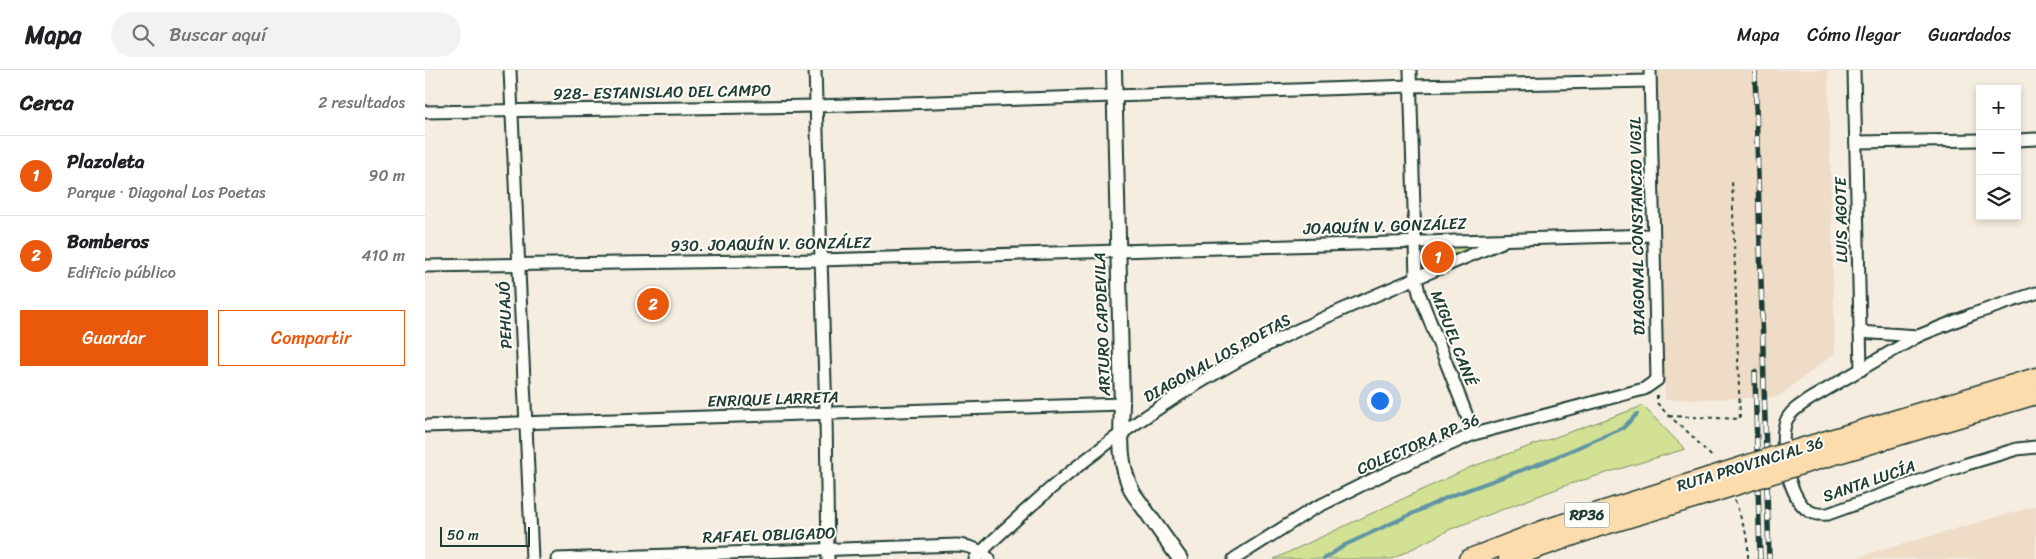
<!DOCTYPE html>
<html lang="es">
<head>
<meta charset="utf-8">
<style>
	body { margin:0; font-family:Sriracha,sans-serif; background:#f2f2f2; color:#202124 }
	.controls { position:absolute; right:15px; top:15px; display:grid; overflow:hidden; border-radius:0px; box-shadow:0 2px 8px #0003 }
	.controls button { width:45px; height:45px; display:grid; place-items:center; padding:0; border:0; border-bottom:1px solid #e0e0e0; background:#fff; color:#202124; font:25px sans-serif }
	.scale { position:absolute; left:15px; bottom:12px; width:90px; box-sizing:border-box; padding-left:5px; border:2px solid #1f3d34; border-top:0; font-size:14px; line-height:18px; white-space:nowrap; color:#1f3d34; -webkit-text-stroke:4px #fdfcf7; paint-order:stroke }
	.you { position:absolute; left:954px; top:330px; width:18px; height:18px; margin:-12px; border:4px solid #fff; border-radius:50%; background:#1a73e8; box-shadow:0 0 0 8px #1a73e833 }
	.badge { display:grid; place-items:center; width:32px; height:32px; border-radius:50%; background:#ea580c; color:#fff; font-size:16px; font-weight:700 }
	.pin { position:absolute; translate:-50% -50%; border:2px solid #fff; box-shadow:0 1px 5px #0006 }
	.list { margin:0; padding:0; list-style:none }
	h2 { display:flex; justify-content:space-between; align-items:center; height:65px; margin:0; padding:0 20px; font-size:21px }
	h2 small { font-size:16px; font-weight:400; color:#757577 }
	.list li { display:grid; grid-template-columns:32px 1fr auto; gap:15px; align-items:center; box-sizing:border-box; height:80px; padding:0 20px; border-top:1px solid #e0e0e0 }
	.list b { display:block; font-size:19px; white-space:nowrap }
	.list p { margin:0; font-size:16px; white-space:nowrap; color:#757577 }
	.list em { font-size:16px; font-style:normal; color:#757577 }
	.actions { display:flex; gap:10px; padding:15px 20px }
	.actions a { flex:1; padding:11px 0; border:1px solid #ea580c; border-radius:0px; text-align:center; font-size:18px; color:#ea580c }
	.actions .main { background:#ea580c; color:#fff }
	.icon { flex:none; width:28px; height:28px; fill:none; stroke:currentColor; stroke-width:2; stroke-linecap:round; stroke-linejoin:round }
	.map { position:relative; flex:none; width:1611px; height:489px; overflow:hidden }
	header { display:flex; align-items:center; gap:30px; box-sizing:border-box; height:70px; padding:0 25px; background:#fff; border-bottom:1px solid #e0e0e0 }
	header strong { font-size:24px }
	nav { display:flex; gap:28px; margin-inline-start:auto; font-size:18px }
	.search { width:350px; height:45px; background:#f2f2f2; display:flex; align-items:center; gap:12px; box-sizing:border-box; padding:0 18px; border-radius:28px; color:#757577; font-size:19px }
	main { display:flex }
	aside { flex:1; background:#fff }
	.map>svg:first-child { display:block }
	.built { fill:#eedcc7 }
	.green { fill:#d2e194; stroke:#788f64 }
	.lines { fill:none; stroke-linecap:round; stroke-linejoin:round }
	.stream { stroke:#6095a3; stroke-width:4 }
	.minor-casing { stroke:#1f3d34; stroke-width:15 }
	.tertiary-casing { stroke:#1f3d34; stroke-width:18 }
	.primary-casing { stroke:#1f3d34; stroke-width:21 }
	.path { stroke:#1f3d34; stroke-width:2; stroke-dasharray:4 4; stroke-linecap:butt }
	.minor { stroke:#fdfcf7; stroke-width:11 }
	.tertiary { stroke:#fdfcf7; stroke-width:14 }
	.primary { stroke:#fcdcac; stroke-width:18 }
	.rail-casing { stroke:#1f3d34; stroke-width:5.5 }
	.rail { stroke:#fdfcf7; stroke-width:4; stroke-dasharray:11; stroke-linecap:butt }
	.primary-bridge-casing { stroke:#1f3d34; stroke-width:21; stroke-linecap:butt }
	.primary-bridge { stroke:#fcdcac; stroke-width:18 }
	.labels { text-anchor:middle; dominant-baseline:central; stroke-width:4; stroke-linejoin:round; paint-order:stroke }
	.shield { fill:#fdfcf7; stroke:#62766e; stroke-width:1 }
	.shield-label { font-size:15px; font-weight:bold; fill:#1f3d34 }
	.street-label { font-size:16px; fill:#1f3d34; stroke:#fdfcf7 }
</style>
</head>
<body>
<header>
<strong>Mapa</strong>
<div class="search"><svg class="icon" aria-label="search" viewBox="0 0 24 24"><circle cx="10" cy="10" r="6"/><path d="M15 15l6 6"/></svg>Buscar aquí</div>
<nav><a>Mapa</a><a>Cómo llegar</a><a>Guardados</a></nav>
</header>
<main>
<aside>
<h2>Cerca<small>2 resultados</small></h2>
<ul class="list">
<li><span class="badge">1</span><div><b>Plazoleta</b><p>Parque · Diagonal Los Poetas</p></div><em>90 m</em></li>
<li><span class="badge">2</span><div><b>Bomberos</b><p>Edificio público</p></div><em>410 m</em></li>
</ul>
<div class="actions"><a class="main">Guardar</a><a>Compartir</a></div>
</aside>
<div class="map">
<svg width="1611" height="489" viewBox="0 0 1611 489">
	<rect width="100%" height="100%" fill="#f6ede1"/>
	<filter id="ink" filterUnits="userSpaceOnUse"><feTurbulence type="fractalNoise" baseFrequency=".02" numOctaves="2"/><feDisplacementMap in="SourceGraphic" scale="10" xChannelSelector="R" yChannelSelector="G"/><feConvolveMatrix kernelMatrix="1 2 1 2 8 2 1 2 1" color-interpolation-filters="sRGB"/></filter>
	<g filter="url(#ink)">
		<!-- built -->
		<g class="built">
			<path d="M1230,0H1403L1410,283L1353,327L1240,330Z"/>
			<path d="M1611,436V489H1425Z"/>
		</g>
		<!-- green -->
		<g class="green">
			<path d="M1071,172L997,200L993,174Z"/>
			<path d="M1218,336L1260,379L1142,415L1026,459L967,489H849L1046,397Z"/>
		</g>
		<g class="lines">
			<!-- stream -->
			<path class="stream" d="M899,489L920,475L1023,427L1119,392L1198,358L1212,344"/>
			<defs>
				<g id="minor">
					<path d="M85,0L107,489"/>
					<path d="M390,0L401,344L403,489"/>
					<path d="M985,0L991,208L994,223L1049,364"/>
					<path d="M1429,0L1436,300"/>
					<path d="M0,42L391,36L986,16L1225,11"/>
					<path d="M1592,70L1611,69"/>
					<path d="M1431,72L1555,70"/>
					<path d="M0,196L395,190L1228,165"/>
					<path d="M1611,223L1548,244L1493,266L1385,329C1377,334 1367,340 1362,349C1352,369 1363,425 1381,439C1387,444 1395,445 1403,444L1542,394L1592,379L1611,377"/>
					<path d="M1434,262L1493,266"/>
					<path d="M0,356L697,334"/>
					<path d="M132,489L532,475C545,476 554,479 564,489"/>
					<path d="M550,489C565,472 583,457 599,442C674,373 761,316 852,270C925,234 1002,204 1077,172"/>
					<path d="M809,489L886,440L963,402L1049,364L1219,319L1232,310L1225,0"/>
				</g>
				<path id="tertiary" d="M689,0L697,334C696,366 693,394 708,423L755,489"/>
				<g id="primary">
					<path d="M1365,381L1611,307"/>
					<path d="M1370,397L1611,325"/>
					<path d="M1043,489L1120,459L1283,407"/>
					<path d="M1083,489L1171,458L1288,423"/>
				</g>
			</defs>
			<!-- minor casing -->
			<use href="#minor" class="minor-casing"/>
			<!-- tertiary casing -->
			<use href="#tertiary" class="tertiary-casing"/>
			<!-- primary casing -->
			<use href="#primary" class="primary-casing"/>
			<!-- path -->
			<g class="path">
				<path d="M1232,325V333L1244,346L1264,363L1289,389"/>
				<path d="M1244,346L1315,349L1307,110"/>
				<path d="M1310,430L1323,470V489"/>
			</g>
			<!-- minor -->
			<use href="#minor" class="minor"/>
			<!-- tertiary -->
			<use href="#tertiary" class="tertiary"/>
			<!-- primary -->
			<use href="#primary" class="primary"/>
			<defs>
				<g id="rail">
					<path d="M1330,0L1344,489"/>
					<path d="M1330,302L1335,489"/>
				</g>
			</defs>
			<!-- rail casing -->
			<use href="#rail" class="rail-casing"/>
			<!-- rail -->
			<use href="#rail" class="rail"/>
			<defs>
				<g id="primary-bridge">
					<path d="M1283,407L1365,381"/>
					<path d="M1288,423L1370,397"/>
				</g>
			</defs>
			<!-- primary-bridge casing -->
			<use href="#primary-bridge" class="primary-bridge-casing"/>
			<!-- primary-bridge -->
			<use href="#primary-bridge" class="primary-bridge"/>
		</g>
	</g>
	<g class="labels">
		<!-- shield labels -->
		<rect class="shield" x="1139.5" y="432.5" width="45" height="25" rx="4"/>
		<g class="shield-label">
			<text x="1162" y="445">RP36</text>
		</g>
		<!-- street labels -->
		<g class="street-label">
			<text transform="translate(237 22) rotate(-1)">928- ESTANISLAO DEL CAMPO</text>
			<text transform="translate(1416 150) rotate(-91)">LUIS AGOTE</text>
			<text transform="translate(960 156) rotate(-2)">JOAQUÍN V. GONZÁLEZ</text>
			<text transform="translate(1212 156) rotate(-91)">DIAGONAL CONSTANCIO VIGIL</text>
			<text transform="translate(346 174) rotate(-1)">930. JOAQUÍN V. GONZÁLEZ</text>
			<text transform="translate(80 245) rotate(-92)">PEHUAJÓ</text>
			<text transform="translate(677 254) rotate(-92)">ARTURO CAPDEVILA</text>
			<text transform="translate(1029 268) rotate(69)">MIGUEL CANÉ</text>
			<text transform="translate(792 288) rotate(-29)">DIAGONAL LOS POETAS</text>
			<text transform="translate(348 329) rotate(-2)">ENRIQUE LARRETA</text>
			<text transform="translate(993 374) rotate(-23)">COLECTORA RP 36</text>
			<text transform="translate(1325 394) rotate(-17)">RUTA PROVINCIAL 36</text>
			<text transform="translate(1444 411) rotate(-19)">SANTA LUCÍA</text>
			<text transform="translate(344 465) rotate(-2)">RAFAEL OBLIGADO</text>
		</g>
	</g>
</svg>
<div class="controls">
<button>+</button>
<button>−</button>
<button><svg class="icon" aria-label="layers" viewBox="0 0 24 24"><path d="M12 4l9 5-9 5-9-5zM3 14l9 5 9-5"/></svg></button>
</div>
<div class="scale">50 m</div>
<div class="you"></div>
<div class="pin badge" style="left:1013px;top:187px">1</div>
<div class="pin badge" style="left:228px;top:234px">2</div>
</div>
</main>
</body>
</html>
